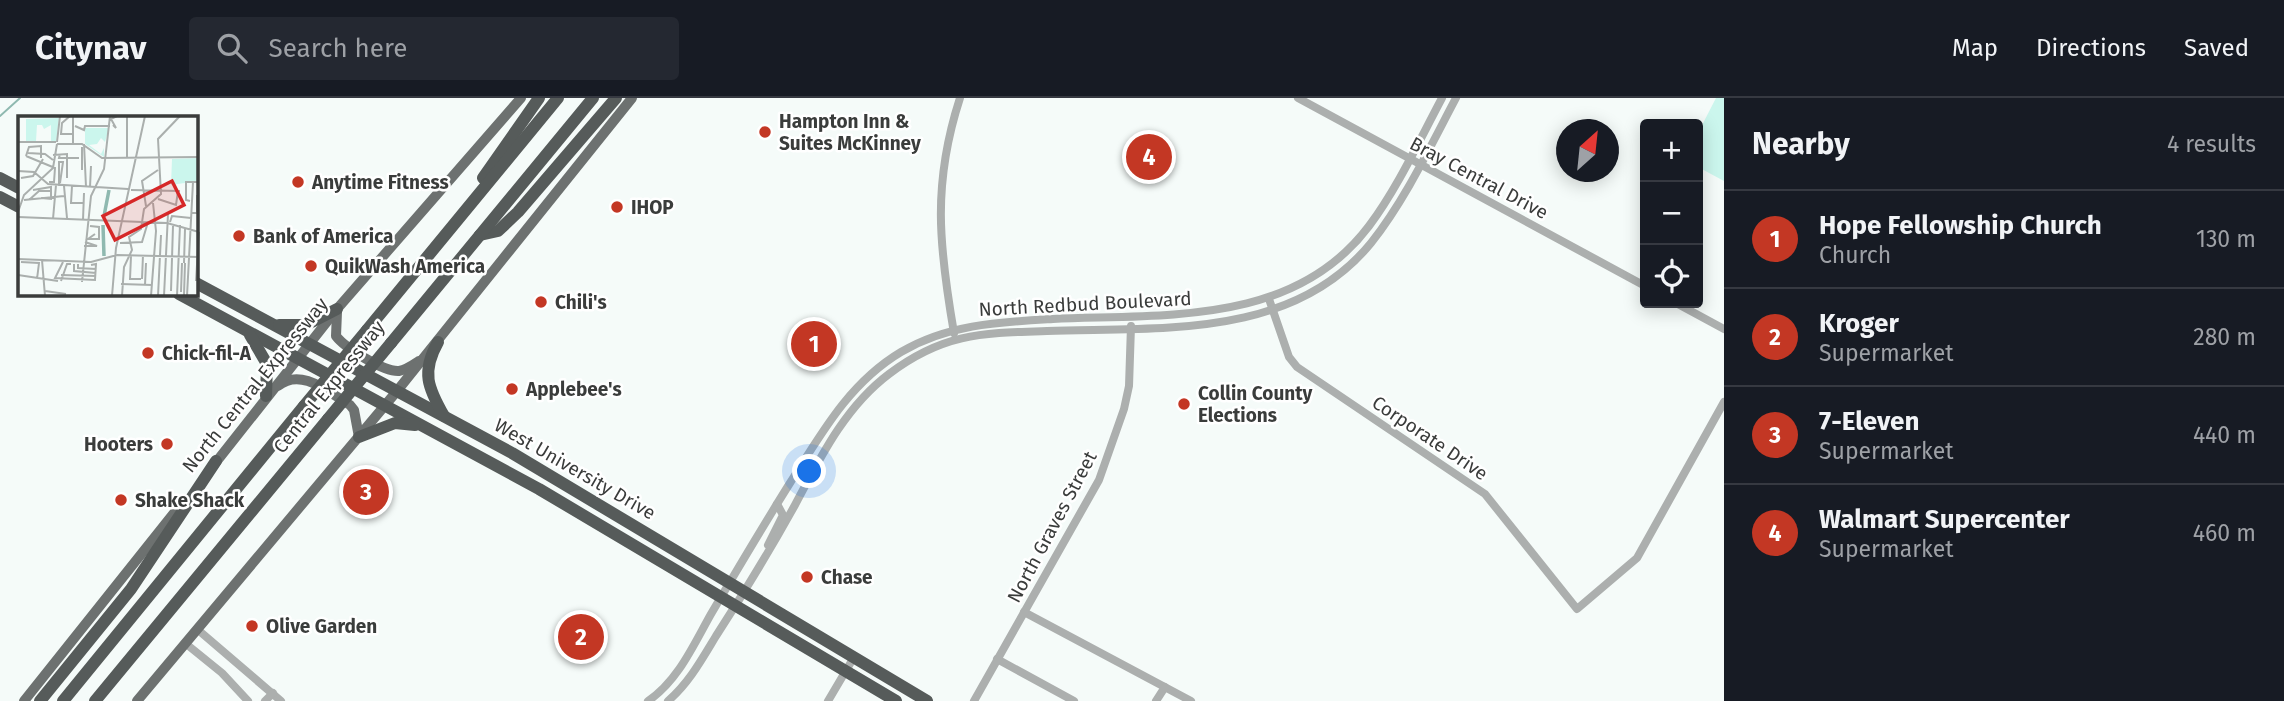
<!DOCTYPE html>
<html lang="en">
<head>
<meta charset="utf-8">
<style>
	body { margin:0; font-family:"Fira Sans",sans-serif; background:#242831; color:#f1f3f6 }
	.controls { position:absolute; right:21px; top:21px; display:grid; overflow:hidden; border-radius:7px; box-shadow:0 4px 18px #0003 }
	.controls button { width:63px; height:63px; display:grid; place-items:center; padding:0; border:0; border-bottom:2px solid #363941; background:#171b24; color:#f1f3f6; font:35px sans-serif }
	.compass { position:absolute; left:1556px; top:21px; width:63px; height:63px; border-radius:50%; background:#171b24; box-shadow:0 4px 18px #0003; rotate:27deg }
	.you { position:absolute; left:810px; top:374px; width:24px; height:24px; margin:-18px; border:5px solid #fff; border-radius:50%; background:#1a73e8; box-shadow:0 0 0 10px #1a73e833 }
	.badge { display:grid; place-items:center; width:46px; height:46px; border-radius:50%; background:#c33724; color:#fff; font-size:23px; font-weight:700 }
	.pin { position:absolute; translate:-50% -50%; border:4px solid #fff; box-shadow:0 2px 7px #0006 }
	.list { margin:0; padding:0; list-style:none }
	h2 { display:flex; justify-content:space-between; align-items:center; height:91px; margin:0; padding:0 28px; font-size:30px }
	h2 small { font-size:23px; font-weight:400; color:#9ea1a6 }
	.list li { display:grid; grid-template-columns:46px 1fr auto; gap:21px; align-items:center; box-sizing:border-box; height:98px; padding:0 28px; border-top:2px solid #363941 }
	.list b { display:block; font-size:26px; white-space:nowrap }
	.list p { margin:0; font-size:23px; white-space:nowrap; color:#9ea1a6 }
	.list em { font-size:23px; font-style:normal; color:#9ea1a6 }
	.icon { flex:none; width:38px; height:38px; fill:none; stroke:currentColor; stroke-width:2; stroke-linecap:round; stroke-linejoin:round }
	.map { position:relative; flex:none; width:1724px; height:603px; overflow:hidden }
	header { display:flex; align-items:center; gap:42px; box-sizing:border-box; height:98px; padding:0 35px; background:#171b24; border-bottom:2px solid #363941 }
	header strong { font-size:33px }
	nav { display:flex; gap:38px; margin-inline-start:auto; font-size:24px }
	.search { width:490px; height:63px; background:#242831; display:flex; align-items:center; gap:18px; box-sizing:border-box; padding:0 24px; border-radius:7px; color:#9ea1a6; font-size:26px }
	main { display:flex }
	aside { flex:1; background:#171b24 }
	.map>svg:first-child { display:block }
	.green { fill:#cbf6ed }
	.lines { fill:none; stroke-linecap:round; stroke-linejoin:round }
	.stream { stroke:#8fb9b0; stroke-width:2 }
	.minor { stroke:#acafae; stroke-width:8 }
	.major { stroke:#6d7170; stroke-width:10 }
	.highway { stroke:#565b5a; stroke-width:12 }
	.highway-bridge { stroke:#565b5a; stroke-width:12 }
	.poi-dot { fill:#c33724; stroke:#fff; stroke-width:2.5 }
	.labels { text-anchor:middle; dominant-baseline:central; stroke-width:5; stroke-linejoin:round; paint-order:stroke }
	.poi-label { font-size:19px; font-weight:bold; fill:#3a3c3b; stroke:#fff; text-anchor:start }
	.street-label { font-size:19px; fill:#3a3c3b; stroke:#fff }
	.inset-river { fill:none; stroke:#8fb9b0; stroke-width:3.5 }
	.inset-road { fill:none; stroke:#aaafad; stroke-width:2 }
	.view { fill:#d62828; fill-opacity:0.15; stroke:#d62828; stroke-width:3.5 }
	.inset-edge { fill:none; stroke:#3a3c3b; stroke-width:3.5 }
</style>
</head>
<body>
<header>
<strong>Citynav</strong>
<div class="search"><svg class="icon" aria-label="search" viewBox="0 0 24 24"><circle cx="10" cy="10" r="6"/><path d="M15 15l6 6"/></svg>Search here</div>
<nav><a>Map</a><a>Directions</a><a>Saved</a></nav>
</header>
<main>
<div class="map">
<svg width="1724" height="603" viewBox="0 0 1724 603">
	<rect width="100%" height="100%" fill="#f5fbf9"/>
	<!-- green -->
	<path class="green" d="M1716,0H1724V83L1698,69V35Z"/>
	<g class="lines">
		<!-- stream -->
		<path class="stream" d="M0,18L20,0"/>
		<!-- minor -->
		<g class="minor">
			<path d="M1298,0L1645,188"/>
			<path d="M1269,201L1289,259L1297,269L1485,396L1577,511L1637,460L1724,304"/>
			<path d="M1676,205L1724,231"/>
			<path d="M954,235C939,148 932,86 960,0"/>
			<path d="M768,447L783,417L777,406"/>
			<path d="M1024,514L1191,603"/>
			<path d="M197,531L281,603"/>
			<path d="M185,545L222,575L248,603"/>
			<path d="M997,561L1074,603"/>
			<path d="M265,603L273,595"/>
			<path d="M648,603C678,583 694,546 711,516C737,472 763,428 790,385C821,336 849,285 901,254C948,226 1000,224 1053,221C1165,216 1294,228 1369,128C1398,89 1419,43 1442,0"/>
			<path d="M668,603C689,585 702,561 716,538C744,495 770,452 795,407C820,360 845,309 889,276C943,235 982,235 1047,233C1159,229 1292,242 1371,145C1405,102 1430,49 1456,0"/>
			<path d="M828,603L854,559"/>
			<path d="M974,603L1099,382L1124,311L1129,288L1131,228"/>
			<path d="M1156,603L1165,589"/>
		</g>
		<!-- major -->
		<g class="major">
			<path d="M337,214L336,238C345,250 384,274 399,273C406,272 413,267 419,263"/>
			<path d="M278,288C301,269 328,294 350,307L354,312L359,339"/>
			<path d="M213,368L337,211L521,0"/>
			<path d="M24,603L182,405"/>
			<path d="M137,603L397,293L632,0"/>
		</g>
		<!-- highway -->
		<g class="highway">
			<path d="M0,80L19,90"/>
			<path d="M483,80L539,0"/>
			<path d="M0,99L19,109"/>
			<path d="M480,137L498,133L518,114L616,0"/>
			<path d="M196,185L512,355L927,603"/>
			<path d="M179,196L539,391L896,603"/>
			<path d="M279,227H306L337,211"/>
			<path d="M367,232L558,0"/>
			<path d="M250,237L267,266L266,298"/>
			<path d="M438,244C421,274 428,290 444,318"/>
			<path d="M391,245L593,0"/>
			<path d="M359,339L395,325L415,327"/>
			<path d="M40,603L131,491L216,363"/>
			<path d="M63,603L304,308"/>
			<path d="M95,603L328,321"/>
		</g>
		<!-- highway-bridge -->
		<g class="highway-bridge">
			<path d="M304,308L367,232"/>
			<path d="M328,321L391,245"/>
		</g>
	</g>
	<!-- markers -->
	<g class="poi-dot">
		<circle cx="765" cy="34" r="7"/>
		<circle cx="298" cy="84" r="7"/>
		<circle cx="617" cy="109" r="7"/>
		<circle cx="239" cy="138" r="7"/>
		<circle cx="311" cy="168" r="7"/>
		<circle cx="541" cy="204" r="7"/>
		<circle cx="148" cy="255" r="7"/>
		<circle cx="512" cy="291" r="7"/>
		<circle cx="1184" cy="306" r="7"/>
		<circle cx="167" cy="346" r="7"/>
		<circle cx="121" cy="402" r="7"/>
		<circle cx="807" cy="479" r="7"/>
		<circle cx="252" cy="528" r="7"/>
	</g>
	<g class="labels">
		<!-- poi labels -->
		<g class="poi-label">
			<text x="779" y="23">Hampton Inn &amp;<tspan x="779" dy="22">Suites McKinney</tspan></text>
			<text x="312" y="84">Anytime Fitness</text>
			<text x="631" y="109">IHOP</text>
			<text x="253" y="138">Bank of America</text>
			<text x="325" y="168">QuikWash America</text>
			<text x="555" y="204">Chili's</text>
			<text x="162" y="255">Chick-fil-A</text>
			<text x="526" y="291">Applebee's</text>
			<text x="1198" y="295">Collin County<tspan x="1198" dy="22">Elections</tspan></text>
			<text x="153" y="346" text-anchor="end">Hooters</text>
			<text x="135" y="402">Shake Shack</text>
			<text x="821" y="479">Chase</text>
			<text x="266" y="528">Olive Garden</text>
		</g>
		<!-- street labels -->
		<g class="street-label">
			<text transform="translate(1479 80) rotate(28)">Bray Central Drive</text>
			<text transform="translate(1085 206) rotate(-3)">North Redbud Boulevard</text>
			<text transform="translate(255 287) rotate(-51)">North Central Expressway</text>
			<text transform="translate(329 289) rotate(-51)">Central Expressway</text>
			<text transform="translate(1430 340) rotate(34)">Corporate Drive</text>
			<text transform="translate(575 371) rotate(30)">West University Drive</text>
			<text transform="translate(1052 429) rotate(-62)">North Graves Street</text>
		</g>
	</g>
	<!-- overview -->
	<g transform="translate(18 18)">
		<rect width="180" height="180" fill="#f5fbf9"/>
		<path d="M41,2L38,26L33,25V9L26,13L24,9H19L18,25H8V3ZM67,12H91L87,26L83,22L79,28L71,29L83,38L86,32V41L67,28ZM180,42V65L153,69L154,43Z" fill="#cbf6ed"/>
		<path class="inset-river" d="M86,100L91,74M85,109L86,140"/>
		<path class="inset-road" d="M52,0L44,7L43,18H54M55,0V28M95,9L98,12L93,3L99,0M57,10L66,14L67,10H92M0,26H38M39,26L42,0M39,28H64L84,42L181,41M66,28L68,71M64,31V54M10,37L27,38L35,44M42,38L41,42H61M35,39L49,38V62M8,40L37,52L36,66H31M8,40L11,31L23,30V42M109,41V0M0,55L16,56L30,68L110,73M3,62L15,60L25,43M41,70V46H45L42,67M46,70L49,102M54,70L53,87H66M72,71L73,50M15,74L33,71V83L23,82M113,74L162,75M140,83L158,89L160,75M6,84L46,80M11,84L21,75H33M172,85L168,84V66H181M128,90L124,65L140,54M0,96L6,79L35,52L39,28M173,97H179V79M0,101L149,107L181,116M35,103L38,69M65,104L66,77M152,106L154,100L173,102M72,110L81,111V123H70L77,118M102,127L124,126L130,106M66,130H79L67,126M99,139L181,141M113,140L112,163H123M0,143L73,146L99,139M24,144L27,180M3,146L21,147L19,163M45,146L37,162L77,164L78,148L73,149M166,147L167,113M56,148V155L78,157M60,148V152L78,153M0,159L40,165M43,159L78,160M124,163L125,139M43,165L49,148H53M178,165L181,116M64,166L73,80L86,53L92,0M103,168L134,169M127,169L128,147M27,175L48,178M153,175L155,110M163,176L164,147M166,179L167,147M94,180L98,132L127,0M104,180L106,151L114,134L111,121L123,113L126,93L143,78L140,23L162,0M122,180H169M133,180L138,115L135,87M140,180L143,119M146,180L150,98M159,180L162,109M169,180L175,66"/>
		<path class="view" d="M154,65L166,89L97,124L85,100Z"/>
		<rect width="180" height="180" class="inset-edge"/>
	</g>
</svg>
<div class="controls">
<button>+</button>
<button>−</button>
<button><svg class="icon" aria-label="locate" viewBox="0 0 24 24"><circle cx="12" cy="12" r="6"/><path d="M12 2v4M12 18v4M2 12h4M18 12h4"/></svg></button>
</div>
<svg class="compass" viewBox="-18 -18 36 36"><path d="M0-13l5 13h-10z" fill="#e53935"/><path d="M0 13l5-13h-10z" fill="#9ea1a6"/></svg>
<div class="you"></div>
<div class="pin badge" style="left:814px;top:246px">1</div>
<div class="pin badge" style="left:581px;top:539px">2</div>
<div class="pin badge" style="left:366px;top:394px">3</div>
<div class="pin badge" style="left:1149px;top:59px">4</div>
</div>
<aside>
<h2>Nearby<small>4 results</small></h2>
<ul class="list">
<li><span class="badge">1</span><div><b>Hope Fellowship Church</b><p>Church</p></div><em>130 m</em></li>
<li><span class="badge">2</span><div><b>Kroger</b><p>Supermarket</p></div><em>280 m</em></li>
<li><span class="badge">3</span><div><b>7-Eleven</b><p>Supermarket</p></div><em>440 m</em></li>
<li><span class="badge">4</span><div><b>Walmart Supercenter</b><p>Supermarket</p></div><em>460 m</em></li>
</ul>
</aside>
</main>
</body>
</html>
